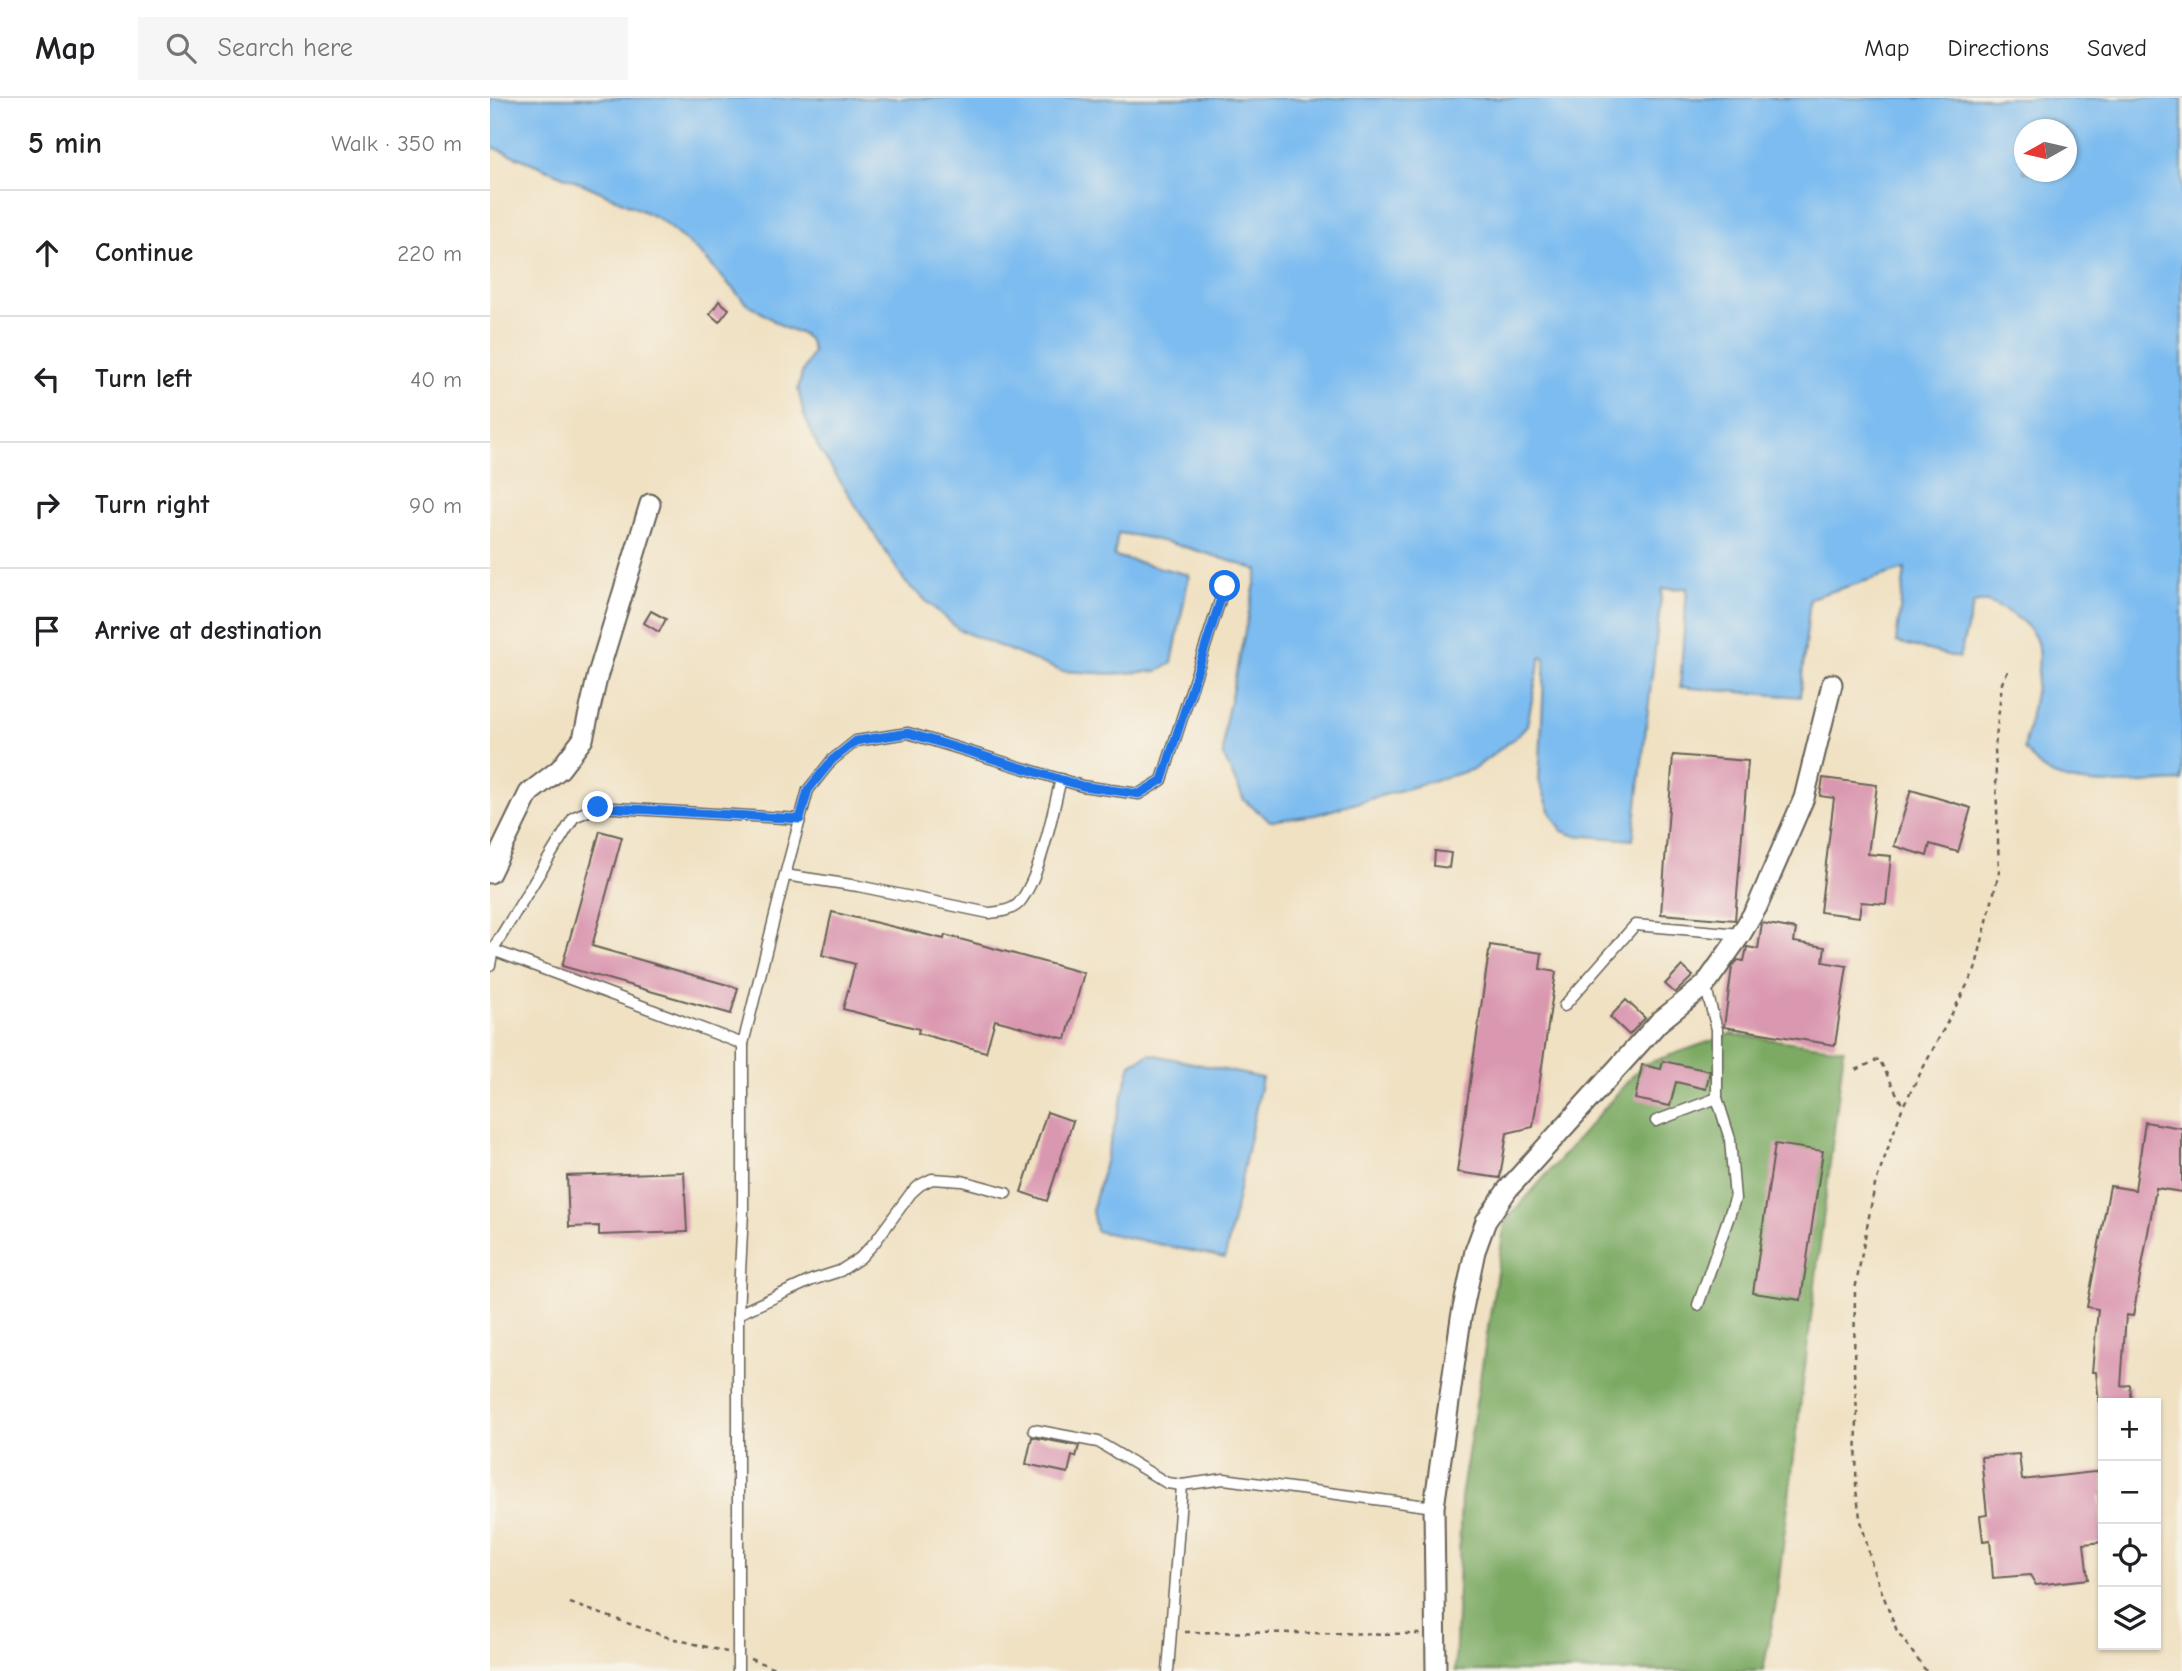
<!DOCTYPE html>
<html lang="en">
<head>
<meta charset="utf-8">
<style>
	body { margin:0; font-family:"Comic Neue",sans-serif; background:#f6f6f6; color:#202124 }
	.controls { position:absolute; right:21px; bottom:21px; display:grid; overflow:hidden; border-radius:0px; box-shadow:0 2px 5px #0004 }
	.controls button { width:63px; height:63px; display:grid; place-items:center; padding:0; border:0; border-bottom:2px solid #e0e0e0; background:#fff; color:#202124; font:35px sans-serif }
	.compass { position:absolute; left:1524px; top:21px; width:63px; height:63px; border-radius:50%; background:#fff; box-shadow:0 2px 5px #0004; rotate:262deg }
	.stop { position:absolute; width:21px; height:21px; margin:-16px; border:5px solid #1a73e8; border-radius:50%; background:#fff }
	.stop.end { background:#1a73e8; border-color:#fff; box-shadow:0 2px 7px #0008 }
	.list { margin:0; padding:0; list-style:none }
	h2 { display:flex; justify-content:space-between; align-items:center; height:91px; margin:0; padding:0 28px; font-size:30px }
	h2 small { font-size:23px; font-weight:400; color:#757577 }
	.list li { display:grid; grid-template-columns:46px 1fr auto; gap:21px; align-items:center; box-sizing:border-box; height:126px; padding:0 28px; border-top:2px solid #e0e0e0 }
	.list b { display:block; font-size:26px; white-space:nowrap }
	.list em { font-size:23px; font-style:normal; color:#757577 }
	.icon { flex:none; width:38px; height:38px; fill:none; stroke:currentColor; stroke-width:2; stroke-linecap:round; stroke-linejoin:round }
	.map { position:relative; flex:none; width:1692px; height:1573px; overflow:hidden }
	header { display:flex; align-items:center; gap:42px; box-sizing:border-box; height:98px; padding:0 35px; background:#fff; border-bottom:2px solid #e0e0e0 }
	header strong { font-size:33px }
	nav { display:flex; gap:38px; margin-inline-start:auto; font-size:24px }
	.search { width:490px; height:63px; background:#f6f6f6; display:flex; align-items:center; gap:18px; box-sizing:border-box; padding:0 24px; border-radius:0px; color:#757577; font-size:26px }
	main { display:flex }
	aside { flex:1; background:#fff }
	.map>svg:first-child { display:block }
	.forest { fill:#7baa64; stroke:#4c6340; stroke-width:2 }
	.water { fill:#7bbcf0; stroke:#4c6c86; stroke-width:2; fill-rule:evenodd }
	.building { fill:#da97b0 }
	.lines { fill:none; stroke-linecap:round; stroke-linejoin:round }
	.lane-casing { stroke:#666156; stroke-width:13 }
	.street-casing { stroke:#666156; stroke-width:23 }
	.path { stroke:#666156; stroke-width:2.5; stroke-dasharray:5 5; stroke-linecap:butt }
	.lane { stroke:#fff; stroke-width:10 }
	.street { stroke:#fff; stroke-width:19 }
	.route { stroke:#1a73e8; stroke-width:9 }
</style>
</head>
<body>
<header>
<strong>Map</strong>
<div class="search"><svg class="icon" aria-label="search" viewBox="0 0 24 24"><circle cx="10" cy="10" r="6"/><path d="M15 15l6 6"/></svg>Search here</div>
<nav><a>Map</a><a>Directions</a><a>Saved</a></nav>
</header>
<main>
<aside>
<h2>5 min<small>Walk · 350 m</small></h2>
<ul class="list">
<li><svg class="icon" aria-label="ahead" viewBox="0 0 24 24"><path d="M12 20V5M6 11l6-6 6 6"/></svg><div><b>Continue</b></div><em>220 m</em></li>
<li><svg class="icon" aria-label="left" viewBox="0 0 24 24"><path d="M17 20v-9H6M10 6l-5 5 5 5"/></svg><div><b>Turn left</b></div><em>40 m</em></li>
<li><svg class="icon" aria-label="right" viewBox="0 0 24 24"><path d="M7 20v-9h11M14 6l5 5-5 5"/></svg><div><b>Turn right</b></div><em>90 m</em></li>
<li><svg class="icon" aria-label="arrive" viewBox="0 0 24 24"><path d="M6 21V4h12l-3 4 3 4H6"/></svg><div><b>Arrive at destination</b></div></li>
</ul>
</aside>
<div class="map">
<svg width="1692" height="1573" viewBox="0 0 1692 1573">
	<rect width="100%" height="100%" fill="#f7f3e8"/>
	<filter id="ink" filterUnits="userSpaceOnUse"><feTurbulence type="fractalNoise" baseFrequency=".0143" numOctaves="2"/><feDisplacementMap in="SourceGraphic" scale="14" xChannelSelector="R" yChannelSelector="G"/><feConvolveMatrix kernelMatrix="1 2 1 2 8 2 1 2 1" color-interpolation-filters="sRGB"/></filter>
	<filter id="wash" filterUnits="userSpaceOnUse"><feTurbulence type="fractalNoise" baseFrequency=".00686" numOctaves="4" result="noise"/><feDisplacementMap in="SourceGraphic" scale="28" xChannelSelector="R" yChannelSelector="G"/><feGaussianBlur stdDeviation="1.57" result="paint"/><feColorMatrix in="noise" values="0 0 0 0 0 0 0 0 0 0 0 0 0 0 0 0 0 1.4 0 .05"/><feComposite in="paint" operator="in"/></filter>
	<g filter="url(#wash)">
		<rect width="100%" height="100%" fill="#f0e1c3"/>
		<!-- forest -->
		<path class="forest" d="M1241,936L1354,951L1286,1505L1273,1573H965L971,1399L1015,1124L1152,967Z"/>
		<!-- water -->
		<g class="water">
			<path d="M0,0H1692V683C1656,685 1582,693 1553,671C1546,666 1540,658 1534,651C1538,627 1555,562 1546,542C1541,529 1531,522 1520,515C1507,508 1499,501 1484,505L1483,508L1469,560L1406,544L1415,471L1320,500L1310,599L1190,589L1197,490L1172,491L1143,742L1083,737L1072,733L1061,715L1049,683L1055,560L1051,558L1037,627L1026,639L984,671L825,717L780,723L754,702L733,657L735,626L768,472C722,457 676,441 628,435L624,458L699,477L682,565L668,573L623,576L571,573L469,532L416,485L328,349L314,317L308,291L312,275L323,254L320,243L312,236L295,230L255,204L212,157L168,120L100,89L0,48ZM1534,32H1576V74H1534Z"/>
			<path d="M660,956L772,980L735,1160L606,1133L602,1113L641,966Z"/>
		</g>
		<g id="blocks">
			<!-- building -->
			<g class="building">
				<path d="M229,203L239,211L229,224L220,216Z"/>
				<path d="M161,513L176,521L169,534L154,525Z"/>
				<path d="M1183,657L1258,663L1245,822L1171,816Z"/>
				<path d="M1333,680L1387,687L1378,756L1401,758L1396,806L1371,804L1369,819L1330,814L1344,700L1330,698Z"/>
				<path d="M1421,692L1481,710L1468,754L1440,746L1437,758L1404,748Z"/>
				<path d="M110,733L132,739L102,848L248,890L241,916L72,868Z"/>
				<path d="M945,753L961,755L959,770L944,768Z"/>
				<path d="M342,814L454,841L455,837L594,875L576,941L505,922L496,954L428,935L429,931L353,911L365,866L332,857Z"/>
				<path d="M1272,825L1306,831L1304,844L1335,849L1333,864L1357,868L1345,947L1234,929L1242,869L1248,862L1254,863L1257,849L1268,851Z"/>
				<path d="M1000,847L1052,855L1050,871L1066,874L1043,1029L1017,1035L1010,1080L967,1074Z"/>
				<path d="M1192,868L1203,878L1185,895L1175,886Z"/>
				<path d="M1136,902L1155,920L1139,937L1120,919Z"/>
				<path d="M1173,963L1220,973L1216,991L1186,984L1180,1008L1145,1001L1152,967L1171,971Z"/>
				<path d="M557,1014L583,1023L557,1103L531,1094Z"/>
				<path d="M1655,1024L1692,1030V1094L1666,1090L1643,1218L1636,1217L1631,1288L1640,1287L1642,1305H1609L1606,1274H1602L1608,1211L1597,1209L1620,1088L1645,1092Z"/>
				<path d="M1285,1046L1333,1053L1311,1202L1263,1195Z"/>
				<path d="M194,1074L197,1134L109,1137V1128L79,1129L77,1078Z"/>
				<path d="M542,1339L589,1348L586,1359L582,1358L578,1375L536,1366Z"/>
				<path d="M1529,1356L1532,1382L1613,1373V1398H1609L1613,1444L1594,1446L1598,1481L1546,1487L1540,1477L1503,1480L1500,1442L1493,1443L1490,1418L1497,1417L1491,1359Z"/>
			</g>
		</g>
	</g>
	<g filter="url(#ink)">
		<use href="#blocks" fill-opacity="0" stroke="#666156" stroke-width="2"/>
		<g class="lines">
			<defs>
				<g id="lane">
					<path d="M295,777L368,788L499,815C509,814 521,813 529,805C551,778 562,716 571,681"/>
					<path d="M0,851L253,946"/>
					<path d="M0,867L3,851L84,719L108,709L310,721"/>
					<path d="M1074,908L1145,827L1251,836"/>
					<path d="M1166,1023L1227,1000V931L1215,887"/>
					<path d="M1208,1207L1245,1101L1240,1041L1227,1000"/>
					<path d="M248,1216L322,1182L350,1173L370,1160L385,1144L421,1095L430,1087L442,1081L472,1083L516,1095"/>
					<path d="M544,1332L608,1344L677,1385L692,1387L734,1381L944,1409"/>
					<path d="M248,1573V1216L253,1113V946L295,777L318,692L342,662L366,643L418,635L592,688L649,696L672,682L735,487"/>
					<path d="M678,1573L692,1387"/>
				</g>
				<g id="street">
					<path d="M0,775L39,695L70,671L93,641L108,576L160,406"/>
					<path d="M946,1573L944,1409L971,1220L985,1153L996,1123L1018,1091L1169,924L1215,887L1251,836L1267,809L1314,700L1342,586"/>
				</g>
			</defs>
			<!-- lane casing -->
			<use href="#lane" class="lane-casing"/>
			<!-- street casing -->
			<use href="#street" class="street-casing"/>
			<!-- path -->
			<g class="path">
				<path d="M1366,972L1389,961L1413,1008"/>
				<path d="M80,1505L177,1539L237,1554"/>
				<path d="M695,1534L930,1536"/>
				<path d="M260,1561L293,1573"/>
				<path d="M1436,1573L1407,1533L1383,1471L1370,1419L1366,1392L1367,1314L1364,1273L1365,1192L1385,1087L1413,1008L1485,872L1509,774L1505,649L1512,585L1518,573"/>
			</g>
			<!-- lane -->
			<use href="#lane" class="lane"/>
			<!-- street -->
			<use href="#street" class="street"/>
		</g>
	</g>
	<g class="lines" filter="url(#ink)">
		<!-- route -->
		<path class="route" d="M108,709L310,721L318,692L342,662L366,643L418,635L592,688L649,696L672,682L735,488"/>
	</g>
</svg>
<div class="controls">
<button>+</button>
<button>−</button>
<button><svg class="icon" aria-label="locate" viewBox="0 0 24 24"><circle cx="12" cy="12" r="6"/><path d="M12 2v4M12 18v4M2 12h4M18 12h4"/></svg></button>
<button><svg class="icon" aria-label="layers" viewBox="0 0 24 24"><path d="M12 4l9 5-9 5-9-5zM3 14l9 5 9-5"/></svg></button>
</div>
<svg class="compass" viewBox="-18 -18 36 36"><path d="M0-13l5 13h-10z" fill="#e53935"/><path d="M0 13l5-13h-10z" fill="#757577"/></svg>
<div class="stop" style="left:735px;top:488px"></div>
<div class="stop end" style="left:108px;top:709px"></div>
</div>
</main>
</body>
</html>
